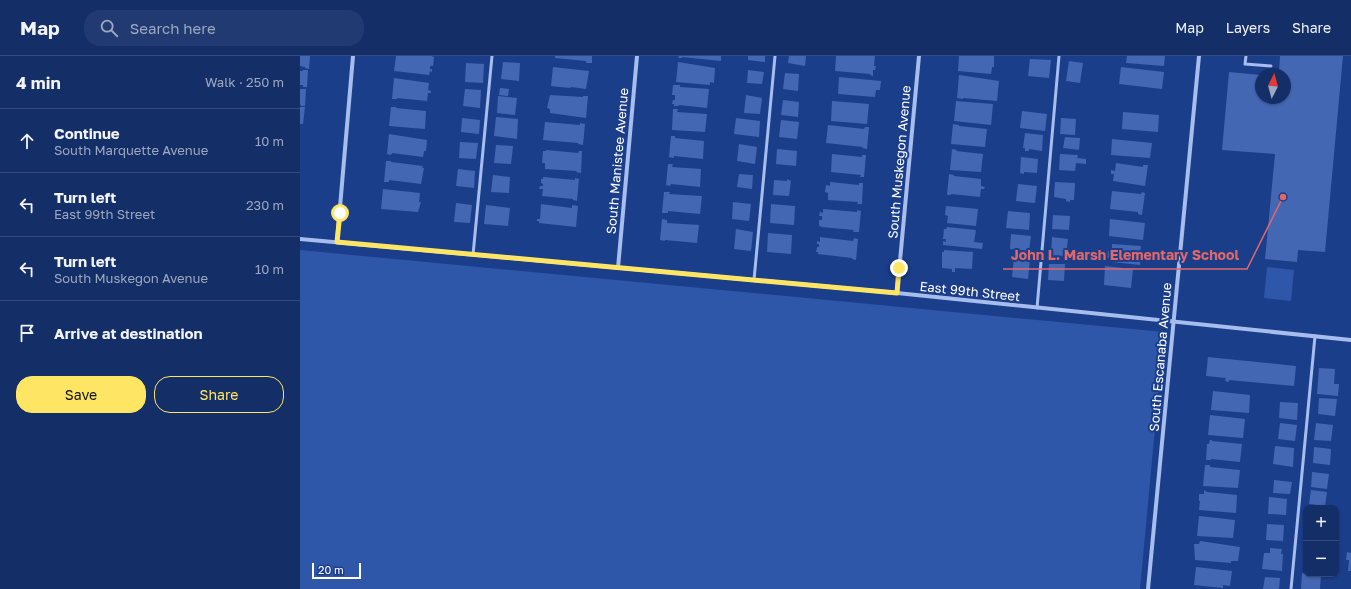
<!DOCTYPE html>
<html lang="en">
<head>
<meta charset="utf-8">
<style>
	body { margin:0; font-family:"Golos Text",sans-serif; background:#213a71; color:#f1f3f6 }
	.controls { position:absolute; right:12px; bottom:12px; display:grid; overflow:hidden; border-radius:8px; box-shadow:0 1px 3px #0004 }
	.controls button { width:36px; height:36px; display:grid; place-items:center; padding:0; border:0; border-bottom:1px solid #334a7c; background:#142e68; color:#f1f3f6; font:20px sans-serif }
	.compass { position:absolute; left:955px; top:12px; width:36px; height:36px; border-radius:50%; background:#142e68; box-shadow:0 1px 3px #0004; rotate:6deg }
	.scale { position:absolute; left:12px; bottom:10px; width:49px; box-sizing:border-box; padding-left:4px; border:2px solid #fff; border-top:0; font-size:11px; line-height:14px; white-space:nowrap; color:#fff; -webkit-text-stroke:3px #1b3e8b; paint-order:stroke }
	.stop { position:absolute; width:12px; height:12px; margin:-9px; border:3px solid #fee563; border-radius:50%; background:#fff }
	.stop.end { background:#fee563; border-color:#fff; box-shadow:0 1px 4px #0008 }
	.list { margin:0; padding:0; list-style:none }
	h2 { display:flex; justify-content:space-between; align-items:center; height:52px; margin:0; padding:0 16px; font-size:17px }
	h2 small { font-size:13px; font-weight:400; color:#9da8c0 }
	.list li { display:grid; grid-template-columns:26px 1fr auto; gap:12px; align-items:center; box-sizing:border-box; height:64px; padding:0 16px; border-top:1px solid #334a7c }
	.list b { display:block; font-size:15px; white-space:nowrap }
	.list p { margin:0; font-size:13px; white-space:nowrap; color:#9da8c0 }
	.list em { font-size:13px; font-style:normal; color:#9da8c0 }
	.actions { display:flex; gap:8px; padding:12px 16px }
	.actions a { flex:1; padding:9px 0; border:1px solid #fee563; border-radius:16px; text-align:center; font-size:14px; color:#fee563 }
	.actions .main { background:#fee563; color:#111 }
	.icon { flex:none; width:22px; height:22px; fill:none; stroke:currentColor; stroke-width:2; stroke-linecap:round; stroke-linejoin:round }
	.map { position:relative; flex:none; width:1051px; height:533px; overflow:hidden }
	header { display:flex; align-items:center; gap:24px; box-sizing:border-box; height:56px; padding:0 20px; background:#142e68; border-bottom:1px solid #334a7c }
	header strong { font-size:19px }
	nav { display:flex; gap:22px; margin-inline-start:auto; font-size:14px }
	.search { width:280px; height:36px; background:#213a71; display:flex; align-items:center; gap:10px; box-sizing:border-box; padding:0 14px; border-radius:16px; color:#9da8c0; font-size:15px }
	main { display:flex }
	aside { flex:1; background:#142e68 }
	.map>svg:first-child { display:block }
	.green { fill:#2e56a9 }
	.building { fill:#4467b3 }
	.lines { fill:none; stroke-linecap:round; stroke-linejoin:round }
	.lane { stroke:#a6bded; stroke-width:3 }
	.street { stroke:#a6bded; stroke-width:4 }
	.route { stroke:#fee563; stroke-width:5 }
	.labels { text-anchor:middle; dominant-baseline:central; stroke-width:4; stroke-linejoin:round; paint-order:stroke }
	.street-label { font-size:13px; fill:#fff; stroke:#1b3e8b }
	.leader { fill:none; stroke:#e26868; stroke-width:1.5 }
	.callout-dot { fill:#e26868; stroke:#1b3e8b; stroke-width:1.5 }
	.callout-label { font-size:14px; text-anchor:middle; font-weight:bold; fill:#e26868; stroke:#1b3e8b; stroke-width:4; stroke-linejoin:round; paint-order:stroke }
</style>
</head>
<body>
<header>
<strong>Map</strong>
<div class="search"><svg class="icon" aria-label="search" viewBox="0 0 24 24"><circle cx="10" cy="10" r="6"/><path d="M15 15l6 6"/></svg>Search here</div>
<nav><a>Map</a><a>Layers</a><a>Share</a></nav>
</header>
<main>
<aside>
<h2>4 min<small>Walk · 250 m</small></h2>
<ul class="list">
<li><svg class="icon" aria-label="ahead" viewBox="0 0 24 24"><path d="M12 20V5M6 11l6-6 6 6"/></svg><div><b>Continue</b><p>South Marquette Avenue</p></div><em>10 m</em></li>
<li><svg class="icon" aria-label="left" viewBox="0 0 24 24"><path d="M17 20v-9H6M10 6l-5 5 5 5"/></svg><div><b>Turn left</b><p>East 99th Street</p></div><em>230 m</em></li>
<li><svg class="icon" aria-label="left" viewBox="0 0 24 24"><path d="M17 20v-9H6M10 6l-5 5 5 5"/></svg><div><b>Turn left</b><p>South Muskegon Avenue</p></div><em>10 m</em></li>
<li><svg class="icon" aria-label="arrive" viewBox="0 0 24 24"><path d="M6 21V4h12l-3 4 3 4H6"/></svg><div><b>Arrive at destination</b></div></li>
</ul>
<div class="actions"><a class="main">Save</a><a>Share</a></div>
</aside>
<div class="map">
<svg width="1051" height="533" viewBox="0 0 1051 533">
	<rect width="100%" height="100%" fill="#1b3e8b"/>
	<!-- green -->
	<g class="green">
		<path d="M0,194L864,276L840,533H0Z"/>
		<path d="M967,211L994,214L991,245L964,242Z"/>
	</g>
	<!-- building -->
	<g class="building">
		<path d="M0,0H10L9,13L5,12V11L0,10Z"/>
		<path d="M96,0H131L134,1L133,10H130V13H132V16L130,15L129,19L94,15Z"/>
		<path d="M255,0H292V7H286V5L255,2Z"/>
		<path d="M379,0H421V5L382,1V2H378Z"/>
		<path d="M448,0H465V6L448,4Z"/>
		<path d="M489,0H506L505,10L488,7Z"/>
		<path d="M536,0H575L574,10H576L575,14H573V20L570,19V18L535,15Z"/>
		<path d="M659,0H694V11H692L691,18L658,15Z"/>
		<path d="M827,0H865L864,10L826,7Z"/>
		<path d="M980,0H1043L1025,196L998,194L997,206L965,203L975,98L922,94L929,16L961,19V42H985V18H971L972,14L979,15Z"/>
		<path d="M730,3L751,4L749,22L728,20Z"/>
		<path d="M769,5L783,7L780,27L766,25Z"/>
		<path d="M203,6L220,7L219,25L201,23Z"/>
		<path d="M378,6L415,12L414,27L410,26V29L376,26Z"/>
		<path d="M166,7L184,8L183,27L165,26Z"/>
		<path d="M253,11L289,15L286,33L271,31L270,32L251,30Z"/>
		<path d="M821,11L864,16L862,33L819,28Z"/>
		<path d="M3,14H8L7,31H3V29H0V15H3Z"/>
		<path d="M448,14L464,16L462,28L447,27Z"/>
		<path d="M485,17L499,18L498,35L483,33Z"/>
		<path d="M659,19L699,25L697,45L663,42V43L657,42Z"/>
		<path d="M539,21L581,25L580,34H576L575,41L538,38Z"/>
		<path d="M94,22L129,27L128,34L131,35V37H128L127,45L97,42V43H92Z"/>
		<path d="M373,29H380V31L409,33L407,52L379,49V50H374V48H372L373,44H375V39H372Z"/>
		<path d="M200,32L209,33L208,40L199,39Z"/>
		<path d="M0,33H6L5,50H1L0,48Z"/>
		<path d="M165,33L181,34L180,52L163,50Z"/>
		<path d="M250,39L283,41V40H288L286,62L250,57V53L247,52Z"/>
		<path d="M446,39L462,42L460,58L444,57Z"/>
		<path d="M198,40L217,42L215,59L197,57Z"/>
		<path d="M483,44L499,46L498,61L481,59Z"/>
		<path d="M532,45L569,48L567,68L531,65Z"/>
		<path d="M656,45L693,48L691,69L654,65Z"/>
		<path d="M0,51H5L3,68H0Z"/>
		<path d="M91,51H96V52L126,55L125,73L89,70Z"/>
		<path d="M373,53H378L377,56L407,58L405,76L372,74Z"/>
		<path d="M722,55L747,58L745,75L720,72Z"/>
		<path d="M823,56L859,59L858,76L822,73Z"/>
		<path d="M196,61L218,63L217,83L194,80Z"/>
		<path d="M162,62L180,64L179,78L161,76Z"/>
		<path d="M436,62L460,65L459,81L434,78Z"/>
		<path d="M761,62L776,63L775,79L760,78Z"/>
		<path d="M481,64L499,66L497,83L479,81Z"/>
		<path d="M245,66L280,69V67L285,68L283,89L278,88V87L243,84Z"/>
		<path d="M653,68L659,69V70L687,73L685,91L651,88Z"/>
		<path d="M528,69L564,73L565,71H569L567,93L562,92L563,91L526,87Z"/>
		<path d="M725,77L743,79L742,95L729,93V95H725V92H723Z"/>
		<path d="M89,78L127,84L126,95H124L123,101L92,97L91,99L87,98Z"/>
		<path d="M371,80H375V82L404,85L403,103L374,100V102L369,101Z"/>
		<path d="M765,81L780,82L779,94L763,92Z"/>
		<path d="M812,83L852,87L850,102L811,99Z"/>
		<path d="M160,86L178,87L176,103L159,102Z"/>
		<path d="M439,88L457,91L455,108L437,105Z"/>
		<path d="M196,89L213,90L211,108L194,107Z"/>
		<path d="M477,93L497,95L496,110L476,108Z"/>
		<path d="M652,93L657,94L656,95L683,98L681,116L650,114Z"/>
		<path d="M246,94L278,97L279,95H282L281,117L276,116L277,115L245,113V107H242L243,95H246Z"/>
		<path d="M532,98L562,101V99H566L564,121H560L561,119L531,116Z"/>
		<path d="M760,98L778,99L777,102L786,103V108L776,107L775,115L759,114Z"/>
		<path d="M721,101L738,103L737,117L724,116V118L720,117Z"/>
		<path d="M86,105H91V106L123,110L122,112H124L121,128L89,124V126H84Z"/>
		<path d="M816,107L843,111V109H848L845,130L813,125L814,118H811V114L815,115Z"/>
		<path d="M368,108H373L372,111L401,113L400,131L371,128L370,130L366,129Z"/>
		<path d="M158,113L175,115L174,132L156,130Z"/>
		<path d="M439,118L453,119L452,133L437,131Z"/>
		<path d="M649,118L654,119V120L681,123V130L685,131L684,133H681L680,141L651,138V139H647Z"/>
		<path d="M193,119L210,121L209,137L191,136Z"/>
		<path d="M243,121L275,124V122L279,123L277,145L273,144V143L242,140L243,133H239L240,130H243V128L241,127V123H243Z"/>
		<path d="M487,123L491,125L489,140L473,139L474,124L487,125Z"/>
		<path d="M530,126L559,129V127H563L562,148H557L558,146L528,144V137L525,136L526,129L530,130Z"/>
		<path d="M755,126L775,127L774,144H770V146L766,145V143L754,141Z"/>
		<path d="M718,128L737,130L735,147L716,145Z"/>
		<path d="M83,133L120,137L119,146H121L118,156L81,153Z"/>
		<path d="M812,135L841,138L842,136L845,137L842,159L838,158V156L810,153Z"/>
		<path d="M364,136H370L369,138L402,140L400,158L368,155V157H362Z"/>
		<path d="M433,146L451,148L449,165L432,163Z"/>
		<path d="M156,147L172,149L170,167L154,166Z"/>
		<path d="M241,148L272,152V149L278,150L276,171L239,167V165H237V163H240Z"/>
		<path d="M471,148L495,150L494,169L470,167Z"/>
		<path d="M186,149L210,152L208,170L184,168Z"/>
		<path d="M646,150L678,153L676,170L647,167L648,160L645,159Z"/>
		<path d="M523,153L557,156V154L561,155L559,176H553L554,174L521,171L519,169V164H522V160H519L520,156L523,157Z"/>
		<path d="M708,155L730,157L729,174L706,172Z"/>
		<path d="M753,159L770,160L769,174L752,173Z"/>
		<path d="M362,163L367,164V167L399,169L397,187L365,184V185L360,184Z"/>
		<path d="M810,163L845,167L843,184L809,180Z"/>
		<path d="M647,171L676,174L674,186L683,187L682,193L643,189V185L646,186V183H643L644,173H646Z"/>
		<path d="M436,173L453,176L451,195L434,193Z"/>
		<path d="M468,177L492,179L491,198L467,196Z"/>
		<path d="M711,178L731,180L729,195L710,193Z"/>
		<path d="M520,181L553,185L554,182L558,183L556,204L552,203V202L518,198V196H516L517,191H519V188H517V185L520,186Z"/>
		<path d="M752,181L768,183L766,200L751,199Z"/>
		<path d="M812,188L841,190L840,196H844V205H840V209L812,206V202H807L808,195H812Z"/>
		<path d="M644,194L673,196L672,213L655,212V216H652V213L642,212V196H644Z"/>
		<path d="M714,201L730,203L728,223L712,221Z"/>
		<path d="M749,208H765L764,225L748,224Z"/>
		<path d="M805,210L833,213L831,232L804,229Z"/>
		<path d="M908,301L996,310L994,330L929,324V326L925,325L926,322L906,320Z"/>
		<path d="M1019,312L1035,313L1034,328H1039L1038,340L1017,338Z"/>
		<path d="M913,335L950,339L949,357L911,354Z"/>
		<path d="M1019,342L1037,343L1035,360L1018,358Z"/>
		<path d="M980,346L998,347L997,364L979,362Z"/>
		<path d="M910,359L945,363L943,382L908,379Z"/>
		<path d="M980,367L997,369L995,385L978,383Z"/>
		<path d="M1016,367L1033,369L1031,385L1014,384Z"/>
		<path d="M910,384H912V385L942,388L940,406L911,403V404H906L907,388H909Z"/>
		<path d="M975,390L994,392L993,411L973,408Z"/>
		<path d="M1014,391L1031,393L1030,409L1013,407Z"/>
		<path d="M905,409H910V411L940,414L938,432L903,430Z"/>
		<path d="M1012,416L1029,418L1027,433L1011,431Z"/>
		<path d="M974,424L992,426L990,438L973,437Z"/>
		<path d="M904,434L907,436L937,439L936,457L899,454L900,445H899V438H904Z"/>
		<path d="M1011,434L1027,436L1025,450L1009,448Z"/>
		<path d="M969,441L987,443L986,459L968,458Z"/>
		<path d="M899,460L935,464L933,482L897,480Z"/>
		<path d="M967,468L984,469L983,485L966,484Z"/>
		<path d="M900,485L940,491L938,505H931V507L895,504L894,488H899Z"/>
		<path d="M970,492L982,493L981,498H983L982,515L962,513L964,497H970Z"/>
		<path d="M1047,496L1051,497V515H1048L1049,504H1046Z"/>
		<path d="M896,511L932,515L930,530L923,529V532L894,529Z"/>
		<path d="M1002,517L1021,519L1020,533H1001Z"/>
		<path d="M965,521L980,522L979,533H963Z"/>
	</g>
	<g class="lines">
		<!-- lane -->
		<g class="lane">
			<path d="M946,0L945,8L971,10"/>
			<path d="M173,199L192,0"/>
			<path d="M454,224L475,0"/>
			<path d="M737,252L759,0"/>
			<path d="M991,533L1015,280"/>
		</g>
		<!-- street -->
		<g class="street">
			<path d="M0,183L597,237L1051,284"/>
			<path d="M37,186L53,0"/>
			<path d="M318,212L337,0"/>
			<path d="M597,237L619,0"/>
			<path d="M848,533L899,0"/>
		</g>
	</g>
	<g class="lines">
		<!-- route -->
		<path class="route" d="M40,157L37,186L597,237L599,212"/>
	</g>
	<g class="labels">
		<!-- street labels -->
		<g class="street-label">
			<text transform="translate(317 105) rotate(-85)">South Manistee Avenue</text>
			<text transform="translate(599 106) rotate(-85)">South Muskegon Avenue</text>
			<text transform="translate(670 235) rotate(6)">East 99th Street</text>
			<text transform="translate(860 301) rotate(-85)">South Escanaba Avenue</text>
		</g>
	</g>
	<!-- callouts -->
	<path class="leader" d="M983 141L947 213H703"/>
	<circle class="callout-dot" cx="983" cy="141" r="4"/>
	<g class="callout-label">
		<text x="825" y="204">John L. Marsh Elementary School</text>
	</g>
</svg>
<div class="controls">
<button>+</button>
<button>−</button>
</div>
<svg class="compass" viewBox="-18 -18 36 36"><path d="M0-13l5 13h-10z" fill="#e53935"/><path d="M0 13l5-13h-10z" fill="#9da8c0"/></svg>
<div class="scale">20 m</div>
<div class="stop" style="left:40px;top:157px"></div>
<div class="stop end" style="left:599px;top:212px"></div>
</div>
</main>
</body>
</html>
